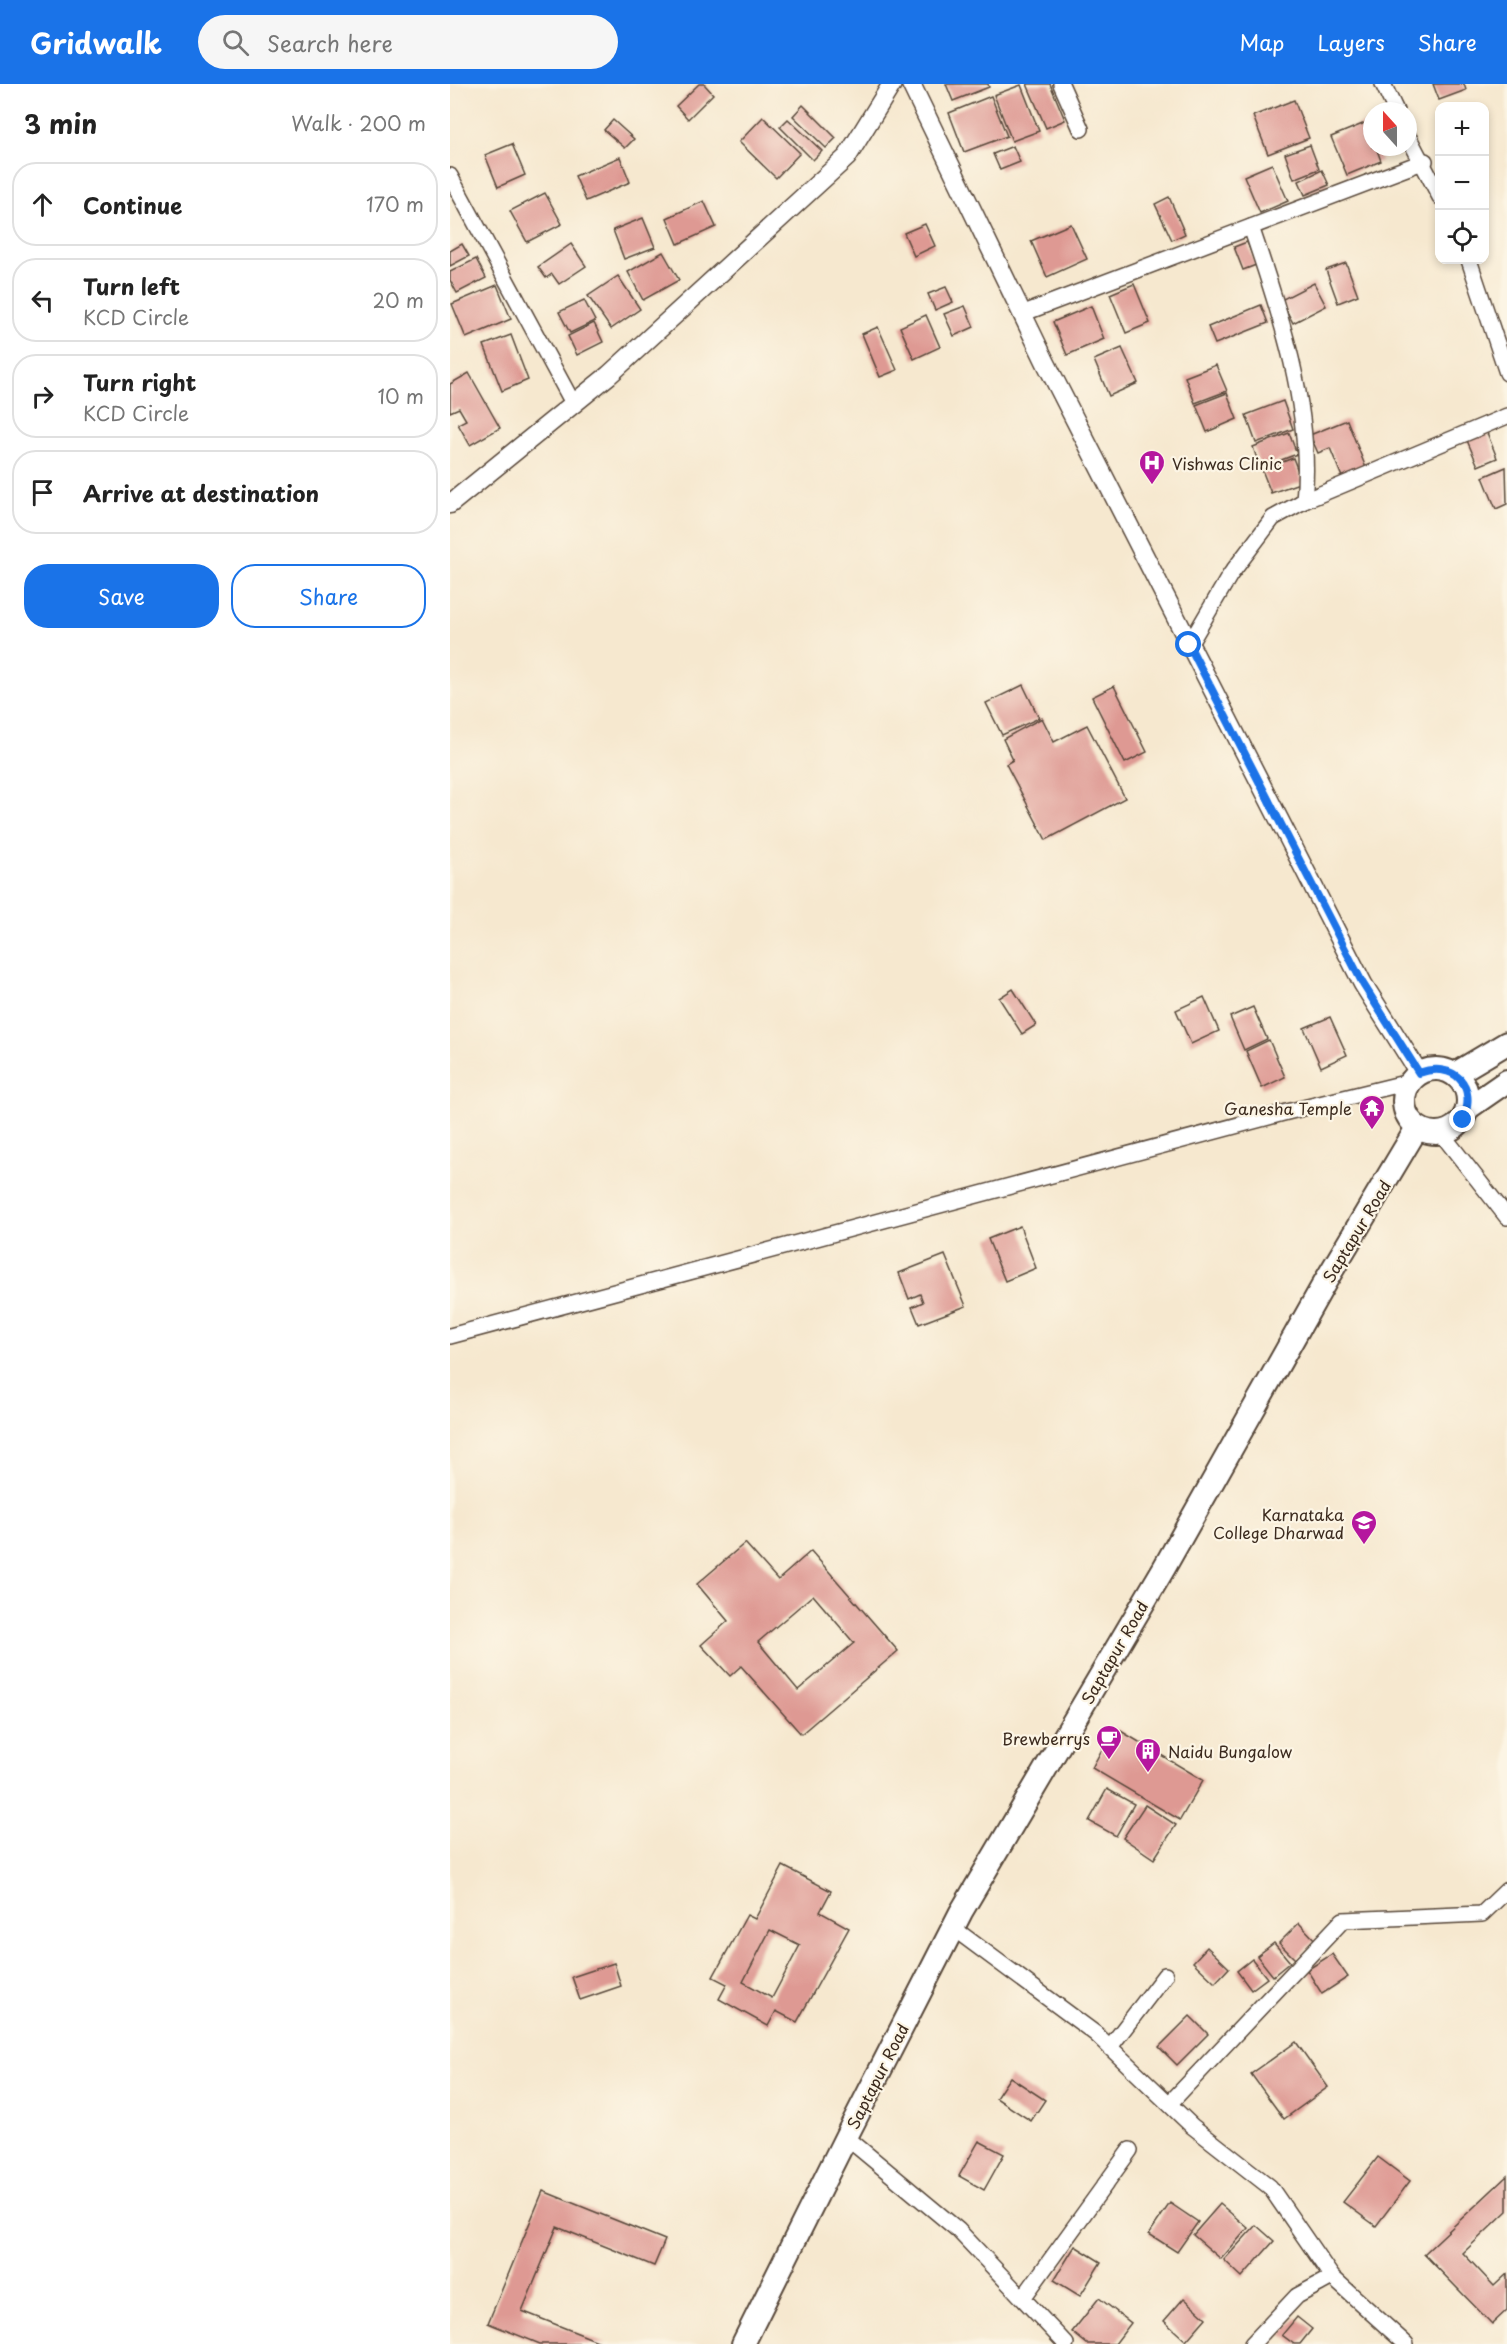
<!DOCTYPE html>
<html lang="en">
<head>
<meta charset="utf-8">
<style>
	body { margin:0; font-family:"Playpen Sans",sans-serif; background:#f6f6f6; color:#222 }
	.controls { position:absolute; right:18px; top:18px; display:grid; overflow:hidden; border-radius:12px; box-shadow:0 3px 9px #0003 }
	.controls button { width:54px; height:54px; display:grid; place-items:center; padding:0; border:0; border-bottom:2px solid #e0e0e0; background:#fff; color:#222; font:30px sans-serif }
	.compass { position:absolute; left:913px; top:18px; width:54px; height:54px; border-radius:50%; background:#fff; box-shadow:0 3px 9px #0003; rotate:339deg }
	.stop { position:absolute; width:18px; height:18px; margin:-14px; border:4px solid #1a73e8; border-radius:50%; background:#fff }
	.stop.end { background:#1a73e8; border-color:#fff; box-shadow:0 2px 6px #0008 }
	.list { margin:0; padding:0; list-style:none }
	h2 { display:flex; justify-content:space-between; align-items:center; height:78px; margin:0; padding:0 24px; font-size:26px }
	h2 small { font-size:20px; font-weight:400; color:#767676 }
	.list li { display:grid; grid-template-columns:39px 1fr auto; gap:18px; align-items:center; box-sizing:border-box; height:84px; margin:0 12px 12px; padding:0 12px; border:2px solid #e0e0e0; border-radius:24px }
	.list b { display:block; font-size:22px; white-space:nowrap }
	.list p { margin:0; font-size:20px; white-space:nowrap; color:#767676 }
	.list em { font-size:20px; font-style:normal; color:#767676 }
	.actions { display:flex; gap:12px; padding:18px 24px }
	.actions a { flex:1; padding:14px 0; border:2px solid #1a73e8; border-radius:24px; text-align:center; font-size:21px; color:#1a73e8 }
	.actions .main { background:#1a73e8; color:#fff }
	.icon { flex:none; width:33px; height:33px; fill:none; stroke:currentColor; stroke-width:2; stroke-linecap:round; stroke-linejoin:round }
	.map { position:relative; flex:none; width:1057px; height:2260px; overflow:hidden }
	header { display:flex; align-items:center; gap:36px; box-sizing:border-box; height:84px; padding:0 30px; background:#1a73e8; color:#fff }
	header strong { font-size:28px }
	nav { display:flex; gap:33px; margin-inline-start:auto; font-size:21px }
	.search { width:420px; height:54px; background:#f6f6f6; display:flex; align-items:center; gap:15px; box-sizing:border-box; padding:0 21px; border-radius:33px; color:#767676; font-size:22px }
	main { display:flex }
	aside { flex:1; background:#fff }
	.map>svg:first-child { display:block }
	.building { fill:#de9993; fill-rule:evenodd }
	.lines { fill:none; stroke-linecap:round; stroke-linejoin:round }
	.minor-casing { stroke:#574639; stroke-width:18 }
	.tertiary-casing { stroke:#574639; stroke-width:21 }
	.primary-casing { stroke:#574639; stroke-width:26 }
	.minor { stroke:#fff; stroke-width:15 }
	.tertiary { stroke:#fff; stroke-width:18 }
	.primary { stroke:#fff; stroke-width:22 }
	.route { stroke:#1a73e8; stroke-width:8 }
	.labels { text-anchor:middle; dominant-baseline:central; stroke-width:4.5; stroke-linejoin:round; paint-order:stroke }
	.poi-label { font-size:16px; fill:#3b2a1e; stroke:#fcf5e5; text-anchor:end }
	.street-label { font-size:16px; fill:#3b2a1e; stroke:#fcf5e5 }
</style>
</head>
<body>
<header>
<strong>Gridwalk</strong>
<div class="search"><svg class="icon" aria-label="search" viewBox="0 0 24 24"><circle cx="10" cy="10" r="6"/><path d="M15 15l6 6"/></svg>Search here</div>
<nav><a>Map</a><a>Layers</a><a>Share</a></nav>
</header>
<main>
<aside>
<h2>3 min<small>Walk · 200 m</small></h2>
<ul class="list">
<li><svg class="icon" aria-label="ahead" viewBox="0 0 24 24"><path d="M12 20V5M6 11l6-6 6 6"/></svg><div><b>Continue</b></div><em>170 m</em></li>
<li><svg class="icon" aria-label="left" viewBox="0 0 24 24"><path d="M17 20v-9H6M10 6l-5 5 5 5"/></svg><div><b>Turn left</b><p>KCD Circle</p></div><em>20 m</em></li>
<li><svg class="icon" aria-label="right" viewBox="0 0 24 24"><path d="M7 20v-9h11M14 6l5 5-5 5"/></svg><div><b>Turn right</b><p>KCD Circle</p></div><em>10 m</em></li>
<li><svg class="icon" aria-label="arrive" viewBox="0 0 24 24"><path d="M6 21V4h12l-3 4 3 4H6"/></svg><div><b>Arrive at destination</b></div></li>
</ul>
<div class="actions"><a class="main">Save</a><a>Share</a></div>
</aside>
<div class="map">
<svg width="1057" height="2260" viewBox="0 0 1057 2260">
	<rect width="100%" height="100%" fill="#fcf5e5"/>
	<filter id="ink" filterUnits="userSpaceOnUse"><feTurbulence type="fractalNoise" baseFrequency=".0167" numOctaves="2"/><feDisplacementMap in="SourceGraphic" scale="12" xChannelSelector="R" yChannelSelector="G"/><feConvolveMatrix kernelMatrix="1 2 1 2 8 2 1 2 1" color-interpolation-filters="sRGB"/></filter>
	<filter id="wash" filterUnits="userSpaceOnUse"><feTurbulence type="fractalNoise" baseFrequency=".008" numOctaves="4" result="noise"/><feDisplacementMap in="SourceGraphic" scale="24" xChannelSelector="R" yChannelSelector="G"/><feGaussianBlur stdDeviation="1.35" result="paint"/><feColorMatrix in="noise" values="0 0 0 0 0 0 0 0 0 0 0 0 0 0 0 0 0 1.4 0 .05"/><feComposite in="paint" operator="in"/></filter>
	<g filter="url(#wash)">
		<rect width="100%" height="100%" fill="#f6e8cf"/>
		<g id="blocks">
			<!-- building -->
			<g class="building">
				<path d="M249,0H254L263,10L238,35L226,22Z"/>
				<path d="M496,0H538L539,3L503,17Z"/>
				<path d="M577,0H600L615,36L596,44Z"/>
				<path d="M983,0H1014L1016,6L989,16Z"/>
				<path d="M571,1L589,47L562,57L544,11Z"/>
				<path d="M541,12L557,52L514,68L499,29Z"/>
				<path d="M844,16L859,54L818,70L803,32Z"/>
				<path d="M353,21L386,54L376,64L343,32Z"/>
				<path d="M313,33L350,69L326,94L289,58Z"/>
				<path d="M338,35L372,67L363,76L330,43Z"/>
				<path d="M163,36L184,55L175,64L154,46Z"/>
				<path d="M915,39L922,55V63H926L931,77L897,91L881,53Z"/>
				<path d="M62,60L75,91L48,103L35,71Z"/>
				<path d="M860,61L869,85L844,95L835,70Z"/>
				<path d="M563,62L570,78L550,86L543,70Z"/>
				<path d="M170,73L180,98L136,117L125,92Z"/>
				<path d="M822,80L838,117L810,129L794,92Z"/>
				<path d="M872,86L879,101L855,111L849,97Z"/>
				<path d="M95,109L112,140L77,158L60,127Z"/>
				<path d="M719,113L735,150L722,156L705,120Z"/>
				<path d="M254,117L266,143L228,160L217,134Z"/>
				<path d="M193,134L205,163L174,175L163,146Z"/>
				<path d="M475,140L485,162L464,172L454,149Z"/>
				<path d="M621,140L637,175L597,193L581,157Z"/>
				<path d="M797,158L806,181L793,186L784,163Z"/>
				<path d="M12,160L19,172L0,182V167Z"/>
				<path d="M121,160L136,182L109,200L102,190L96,194L88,183Z"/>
				<path d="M213,168L229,196L193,216L178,188Z"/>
				<path d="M26,175L36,194L7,209L0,196V188Z"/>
				<path d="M896,179L908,211L888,219L876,186Z"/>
				<path d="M168,192L190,225L161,245L138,212Z"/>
				<path d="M864,199L876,222L843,239L831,216Z"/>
				<path d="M684,200L700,239L676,249L660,210Z"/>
				<path d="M47,201L61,235L16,254L2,220Z"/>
				<path d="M496,203L503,218L485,226L478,210Z"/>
				<path d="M134,216L145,237L120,249L109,228Z"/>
				<path d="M811,221L818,239L765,260L758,243Z"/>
				<path d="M515,222L524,243L504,252L494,230Z"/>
				<path d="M641,222L654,255L617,271L603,238Z"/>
				<path d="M476,231L490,263L464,275L450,243Z"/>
				<path d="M144,239L153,258L127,271L118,252Z"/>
				<path d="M428,243L447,286L430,293L412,250Z"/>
				<path d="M61,251L78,296L52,307L34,261Z"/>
				<path d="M672,264L688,299L659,312L644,276Z"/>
				<path d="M766,281L777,307L745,319L735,293Z"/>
				<path d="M19,289L50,344L20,361L8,340L16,336L9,324L0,328V300Z"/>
				<path d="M777,309L787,335L757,348L746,321Z"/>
				<path d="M833,317L843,345L806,359L796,331Z"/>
				<path d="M897,336L916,384L892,393L880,364L868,369L860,351Z"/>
				<path d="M1036,346L1047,374L1028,382L1016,354Z"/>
				<path d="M839,349L847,370L810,384L803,363Z"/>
				<path d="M843,374L852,398L821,409L812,386Z"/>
				<path d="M1056,383L1057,420L1046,425L1033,393Z"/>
				<path d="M573,601L589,634L552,651L536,619Z"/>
				<path d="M664,602L697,668L675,679L642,613Z"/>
				<path d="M592,634L604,658L637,641L675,714L596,756L556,680L563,676L553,655Z"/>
				<path d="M563,905L586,941L572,950L549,914Z"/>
				<path d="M754,913L769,947L741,960L726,926Z"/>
				<path d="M803,923L817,955L794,966L780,933Z"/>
				<path d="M880,933L897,971L871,983L854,944Z"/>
				<path d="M819,956L835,993L812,1004L796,967Z"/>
				<path d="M570,1142L586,1184L555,1197L538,1155Z"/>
				<path d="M495,1171L516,1222L469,1240L462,1223L473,1218L470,1210L459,1215L449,1189Z"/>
				<path d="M295,1459L328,1496L361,1467L448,1567L351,1650L291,1582L280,1592L251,1561L278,1537L247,1500ZM363,1511L404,1559L348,1606L308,1558Z"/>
				<path d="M664,1643L753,1696L730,1736L642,1684Z"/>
				<path d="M657,1705L684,1720L666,1752L639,1737Z"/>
				<path d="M695,1721L726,1741L704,1775L673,1754Z"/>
				<path d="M333,1782L381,1807L370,1828L399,1844L347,1938L326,1927L318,1942L269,1915L277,1900L263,1893L297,1831L305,1835ZM320,1846L350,1861L322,1914L293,1898Z"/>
				<path d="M849,1839L865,1856L845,1875L829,1859Z"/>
				<path d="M824,1859L840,1878L823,1892L807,1872Z"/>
				<path d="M757,1863L779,1884L765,1899L743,1878Z"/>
				<path d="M882,1870L898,1893L872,1910L857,1886Z"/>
				<path d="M802,1875L817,1894L801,1906L787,1887Z"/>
				<path d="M164,1879L171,1902L130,1916L122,1893Z"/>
				<path d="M740,1932L758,1950L727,1981L709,1963Z"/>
				<path d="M846,1958L878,2003L834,2035L801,1990Z"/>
				<path d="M560,1993L595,2016L581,2037L546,2014Z"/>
				<path d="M529,2057L554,2070L534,2106L509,2092Z"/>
				<path d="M928,2073L960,2097L926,2142L893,2118Z"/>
				<path d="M1057,2092V2127L1013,2169L1044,2202L1057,2190V2226L1042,2240L974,2170Z"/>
				<path d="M93,2107L215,2156L204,2182L107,2143L72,2227L155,2260H90L38,2239Z"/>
				<path d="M720,2119L748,2138L727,2168L699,2150Z"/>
				<path d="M770,2120L798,2144L771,2175L743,2151Z"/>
				<path d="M806,2141L824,2157L792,2193L774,2176Z"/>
				<path d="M625,2162L651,2178L630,2212L604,2196Z"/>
				<path d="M649,2214L681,2239L665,2260H637L622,2248Z"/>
				<path d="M734,2214L756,2234L736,2257L714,2237Z"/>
				<path d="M847,2233L862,2245L850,2260H844L832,2251Z"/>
			</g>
		</g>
	</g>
	<g filter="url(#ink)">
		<use href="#blocks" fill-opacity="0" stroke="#574639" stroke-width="1.5"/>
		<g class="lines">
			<defs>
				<g id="minor">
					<path d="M611,0L631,45"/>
					<path d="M933,0L946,27"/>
					<path d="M958,52L990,113"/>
					<path d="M0,92L124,321"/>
					<path d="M801,143C830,228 863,326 854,417"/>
					<path d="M1019,176L1057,289"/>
					<path d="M574,229L975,77"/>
					<path d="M739,561L780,491L823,434L854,417L1057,332"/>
					<path d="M991,1049L1057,1133"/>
					<path d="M0,1252L837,1028L959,998"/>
					<path d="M503,1844L646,1950L742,2042L820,2103L882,2193L956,2260"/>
					<path d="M660,1963L715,1891"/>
					<path d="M720,2019L893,1836L1032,1830L1057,1806"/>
					<path d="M396,2053L508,2146L616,2260"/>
					<path d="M573,2214L680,2066"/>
					<path d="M802,2260L847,2212L882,2193"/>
				</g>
				<g id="tertiary">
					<path d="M461,0L596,279L913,900L969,989"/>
					<path d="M0,420L159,291L397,73L442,0"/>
				</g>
				<g id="primary">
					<circle cx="986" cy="1017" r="32"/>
					<path d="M1005,990L1057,959"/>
					<path d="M1018,1024L1057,997"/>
					<path d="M293,2260L396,2053L511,1828L714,1484L875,1198L967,1044"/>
				</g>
			</defs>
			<!-- minor casing -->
			<use href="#minor" class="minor-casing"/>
			<!-- tertiary casing -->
			<use href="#tertiary" class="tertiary-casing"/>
			<!-- primary casing -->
			<use href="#primary" class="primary-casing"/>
			<!-- minor -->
			<use href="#minor" class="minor"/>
			<!-- tertiary -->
			<use href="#tertiary" class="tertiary"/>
			<!-- primary -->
			<use href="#primary" class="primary"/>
		</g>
	</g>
	<g class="lines" filter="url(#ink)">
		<!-- route -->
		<path class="route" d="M739,561L913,900L969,989C1004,977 1028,1001 1013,1036"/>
	</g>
	<!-- icons -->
	<defs>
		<symbol id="hospital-pin" viewBox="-11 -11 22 30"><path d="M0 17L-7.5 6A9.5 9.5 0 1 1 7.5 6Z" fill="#b5179e" stroke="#fcf5e5"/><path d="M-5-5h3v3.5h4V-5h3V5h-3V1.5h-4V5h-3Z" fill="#fff"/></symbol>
		<symbol id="temple-pin" viewBox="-11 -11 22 30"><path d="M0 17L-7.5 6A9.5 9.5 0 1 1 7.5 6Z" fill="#b5179e" stroke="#fcf5e5"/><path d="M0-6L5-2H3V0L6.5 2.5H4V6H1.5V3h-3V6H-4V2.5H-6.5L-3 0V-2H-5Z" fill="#fff"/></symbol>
		<symbol id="university-pin" viewBox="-11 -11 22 30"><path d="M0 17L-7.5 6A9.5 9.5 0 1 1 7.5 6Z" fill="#b5179e" stroke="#fcf5e5"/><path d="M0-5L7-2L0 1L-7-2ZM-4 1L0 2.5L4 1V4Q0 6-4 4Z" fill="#fff"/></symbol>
		<symbol id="cafe-pin" viewBox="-11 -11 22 30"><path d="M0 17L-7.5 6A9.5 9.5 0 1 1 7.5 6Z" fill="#b5179e" stroke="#fcf5e5"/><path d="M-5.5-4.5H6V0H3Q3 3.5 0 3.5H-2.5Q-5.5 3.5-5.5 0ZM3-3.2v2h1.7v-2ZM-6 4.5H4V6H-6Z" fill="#fff"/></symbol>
		<symbol id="building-pin" viewBox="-11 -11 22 30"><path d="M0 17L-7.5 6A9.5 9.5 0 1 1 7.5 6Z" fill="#b5179e" stroke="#fcf5e5"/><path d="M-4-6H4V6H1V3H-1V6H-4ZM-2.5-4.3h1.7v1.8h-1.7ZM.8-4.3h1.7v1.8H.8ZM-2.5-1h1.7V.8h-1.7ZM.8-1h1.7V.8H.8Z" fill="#fff"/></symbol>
	</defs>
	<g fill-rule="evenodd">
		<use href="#hospital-pin" x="687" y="364" width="30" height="40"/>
		<use href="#temple-pin" x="907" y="1009" width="30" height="40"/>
		<use href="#university-pin" x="899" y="1424" width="30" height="40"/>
		<use href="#cafe-pin" x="644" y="1639" width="30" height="40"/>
		<use href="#building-pin" x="683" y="1652" width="30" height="40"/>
	</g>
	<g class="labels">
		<!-- poi labels -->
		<g class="poi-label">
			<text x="722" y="379" text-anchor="start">Vishwas Clinic</text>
			<text x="902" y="1024">Ganesha Temple</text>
			<text x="894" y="1430">Karnataka<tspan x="894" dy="18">College Dharwad</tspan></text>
			<text x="640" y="1654">Brewberrys</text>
			<text x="718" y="1667" text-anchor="start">Naidu Bungalow</text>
		</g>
		<!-- street labels -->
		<g class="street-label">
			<text transform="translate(906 1147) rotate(-59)">Saptapur Road</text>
			<text transform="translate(664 1568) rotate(-60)">Saptapur Road</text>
			<text transform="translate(427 1992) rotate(-63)">Saptapur Road</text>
		</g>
	</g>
</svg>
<div class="controls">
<button>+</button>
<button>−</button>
<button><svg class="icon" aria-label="locate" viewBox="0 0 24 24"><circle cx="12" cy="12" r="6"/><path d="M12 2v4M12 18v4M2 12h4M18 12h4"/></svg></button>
</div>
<svg class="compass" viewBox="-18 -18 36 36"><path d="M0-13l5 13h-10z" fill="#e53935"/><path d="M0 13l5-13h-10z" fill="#767676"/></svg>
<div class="stop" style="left:739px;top:561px"></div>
<div class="stop end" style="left:1013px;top:1036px"></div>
</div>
</main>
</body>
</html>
